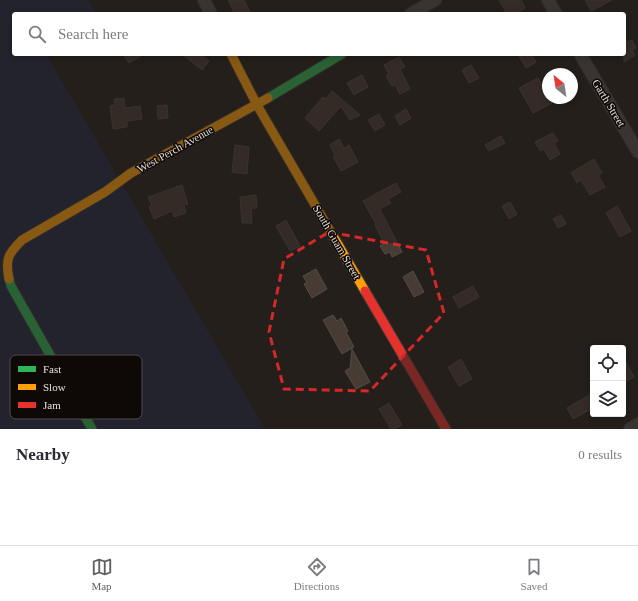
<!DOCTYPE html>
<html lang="en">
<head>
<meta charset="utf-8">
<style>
	body { margin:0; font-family:Georgia,serif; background:#f7f7f7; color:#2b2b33 }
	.controls { position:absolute; right:12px; bottom:12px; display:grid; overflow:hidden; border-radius:4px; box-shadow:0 2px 6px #0003 }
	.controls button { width:36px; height:36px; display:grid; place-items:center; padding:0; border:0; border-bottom:1px solid #e1e1e2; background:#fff; color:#2b2b33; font:20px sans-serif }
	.compass { position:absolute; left:542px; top:68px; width:36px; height:36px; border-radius:50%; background:#fff; box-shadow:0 2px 6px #0003; rotate:330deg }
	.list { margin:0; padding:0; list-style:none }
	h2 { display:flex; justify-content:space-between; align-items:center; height:52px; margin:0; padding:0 16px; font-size:17px }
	h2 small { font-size:13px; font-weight:400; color:#7c7c81 }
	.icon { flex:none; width:22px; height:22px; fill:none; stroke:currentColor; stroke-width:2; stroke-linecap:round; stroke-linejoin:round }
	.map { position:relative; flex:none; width:638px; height:429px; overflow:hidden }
	.search { position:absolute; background:#fff; box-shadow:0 2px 6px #0003; left:12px; right:12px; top:12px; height:44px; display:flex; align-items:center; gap:10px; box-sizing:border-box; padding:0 14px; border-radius:4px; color:#7c7c81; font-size:15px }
	.sheet { height:116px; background:#fff }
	nav { display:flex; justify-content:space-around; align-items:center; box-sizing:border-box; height:56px; border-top:1px solid #e1e1e2; background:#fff; font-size:11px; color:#7c7c81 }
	nav a { display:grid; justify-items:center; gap:2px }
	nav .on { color:#615e60 }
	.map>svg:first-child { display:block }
	.green { fill:#222946 }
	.building { fill:#473b34; stroke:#514c48 }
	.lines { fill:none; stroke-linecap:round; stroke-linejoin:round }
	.street-casing { stroke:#3f3a37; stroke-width:14 }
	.fast-casing { stroke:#3f3a37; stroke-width:11 }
	.slow-casing { stroke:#3f3a37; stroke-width:11 }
	.jam-casing { stroke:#3f3a37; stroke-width:11 }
	.street { stroke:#524f4d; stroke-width:12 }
	.fast { stroke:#30b455; stroke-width:9 }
	.slow { stroke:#ff9f0a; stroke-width:9 }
	.jam { stroke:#e5322d; stroke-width:9 }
	.marked { fill:none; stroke:#d62828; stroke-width:3; stroke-dasharray:8 5; stroke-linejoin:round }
	.labels { text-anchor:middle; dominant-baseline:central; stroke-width:3; stroke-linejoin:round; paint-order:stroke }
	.street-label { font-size:11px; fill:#e8e0db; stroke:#0e0906 }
	.key { fill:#0e0906; stroke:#4f4a46; stroke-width:1 }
	.key-label { font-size:11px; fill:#e8e0db }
</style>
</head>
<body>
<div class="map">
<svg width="638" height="429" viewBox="0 0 638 429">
	<rect width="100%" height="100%" fill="#251f1b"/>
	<!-- green -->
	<path class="green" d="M0,0H88L96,13L94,14H14V54H46L265,429H0Z"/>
	<!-- building -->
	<g class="building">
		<path d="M228,0H244L251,14H235Z"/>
		<path d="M499,0H521L525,8L515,14H507Z"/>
		<path d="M585,0H612L591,11Z"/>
		<path d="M624,37L627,42L632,40L636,48L632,50L635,55L624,62Z"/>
		<path d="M123,54H144L129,63Z"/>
		<path d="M182,54H200L209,61L202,70Z"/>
		<path d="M518,54H531L536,62L526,68Z"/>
		<path d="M399,57L405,67L400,69L410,89L400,94L395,85L392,86L386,76L389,74L384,65Z"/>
		<path d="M471,65L479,78L469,83L462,70Z"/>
		<path d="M362,75L368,87L354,95L347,83Z"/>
		<path d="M538,78L548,96V98H549L552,103L533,113L519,88Z"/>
		<path d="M332,91L360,115L350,120L341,106L319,131L305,118L323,97L326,99Z"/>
		<path d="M124,98L125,108L140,106L142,119L127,121V127L113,129L110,106L115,105L114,99Z"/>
		<path d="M167,105L168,118L158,119L157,106Z"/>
		<path d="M406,109L411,118L400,125L395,116Z"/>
		<path d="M379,114L385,125L375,131L368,120Z"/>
		<path d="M553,133L558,141L554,143L560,154L550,160L544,149L540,151L535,142Z"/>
		<path d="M501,136L505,143L489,151L485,145Z"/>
		<path d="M339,139L344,148L349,145L358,162L341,171L333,156L335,155L330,145Z"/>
		<path d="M235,145L249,147L247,174L232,172Z"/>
		<path d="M594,159L602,173L598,175L605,187L590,195L581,180L577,183L571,173Z"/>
		<path d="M396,183L401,192L388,199L391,203L380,209L402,252L392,257L390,252L385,254L380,246L384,243L375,225L376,224L363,201Z"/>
		<path d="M182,185L188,204L184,205L186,213L174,217L172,211L154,219L149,207L152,206L148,197Z"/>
		<path d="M256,195L257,208H251L252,223H242L240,197Z"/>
		<path d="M510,202L517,214L509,219L502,206Z"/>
		<path d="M617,206L631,231L620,237L606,213Z"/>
		<path d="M561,215L566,224L558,228L553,219Z"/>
		<path d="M286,220L300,246L290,251L276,226Z"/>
		<path d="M316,269L327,289L312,298L304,284L307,283L303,276Z"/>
		<path d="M413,271L424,292L414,297L403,277Z"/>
		<path d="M473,286L479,297L459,308L453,297Z"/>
		<path d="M333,315L337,321L341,318L348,331L346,332L354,347L342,354L323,320Z"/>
		<path d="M352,349L370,382L356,389L345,371L350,368Z"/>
		<path d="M623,357L634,377L623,383Z"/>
		<path d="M461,359L472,379L459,386L448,367Z"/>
		<path d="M593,393V408L573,419L567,408Z"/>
		<path d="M389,403L402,425L394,429H391L379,409Z"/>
	</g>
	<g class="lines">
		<defs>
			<g id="street">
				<path d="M204,0L211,14"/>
				<path d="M548,0L556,14"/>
				<path d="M411,14L435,0"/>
				<path d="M580,54L638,152"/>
				<path d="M630,429L638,424"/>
			</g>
			<g id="fast">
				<path d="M268,98L342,54"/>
				<path d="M9,279L11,286L92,429"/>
			</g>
			<g id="slow">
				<path d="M231,54L257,105L365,291"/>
				<path d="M9,279C5,259 8,254 22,240L105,192L131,173L268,98"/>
			</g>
			<path id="jam" d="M365,291L446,429"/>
		</defs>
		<!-- street casing -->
		<use href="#street" class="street-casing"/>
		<!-- fast casing -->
		<use href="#fast" class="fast-casing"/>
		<!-- slow casing -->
		<use href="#slow" class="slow-casing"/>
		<!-- jam casing -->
		<use href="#jam" class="jam-casing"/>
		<!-- street -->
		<use href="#street" class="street"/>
		<!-- fast -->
		<use href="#fast" class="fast"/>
		<!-- slow -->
		<use href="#slow" class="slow"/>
		<!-- jam -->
		<use href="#jam" class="jam"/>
	</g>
	<!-- marked area -->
	<path d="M0 0H638V429H0ZM329,232L426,250L444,313L370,391L284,389L269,332L284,259Z" fill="#251f1b" fill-opacity=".55" fill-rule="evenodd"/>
	<path class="marked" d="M329,232L426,250L444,313L370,391L284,389L269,332L284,259Z"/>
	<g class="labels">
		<!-- street labels -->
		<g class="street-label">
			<text transform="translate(609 103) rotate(59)">Garth Street</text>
			<text transform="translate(175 149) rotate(-29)">West Perch Avenue</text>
			<text transform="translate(337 242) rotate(60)">South Guam Street</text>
		</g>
	</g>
	<!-- legend -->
	<rect x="10" y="355" width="132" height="64" rx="6" class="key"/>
	<rect x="18" y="366" width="18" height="6" fill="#30b455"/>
	<rect x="18" y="384" width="18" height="6" fill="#ff9f0a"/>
	<rect x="18" y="402" width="18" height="6" fill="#e5322d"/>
	<g class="key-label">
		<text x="43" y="373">Fast</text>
		<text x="43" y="391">Slow</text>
		<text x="43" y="409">Jam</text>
	</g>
</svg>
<div class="controls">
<button><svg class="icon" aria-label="locate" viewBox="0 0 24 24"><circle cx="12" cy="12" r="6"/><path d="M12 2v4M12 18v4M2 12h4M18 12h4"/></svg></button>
<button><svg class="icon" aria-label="layers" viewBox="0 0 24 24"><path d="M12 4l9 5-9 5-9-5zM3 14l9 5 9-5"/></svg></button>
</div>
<svg class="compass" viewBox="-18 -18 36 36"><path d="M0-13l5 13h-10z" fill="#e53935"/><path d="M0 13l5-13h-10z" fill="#7c7c81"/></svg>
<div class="search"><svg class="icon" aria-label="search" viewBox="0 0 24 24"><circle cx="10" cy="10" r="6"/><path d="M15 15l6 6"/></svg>Search here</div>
</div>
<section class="sheet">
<h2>Nearby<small>0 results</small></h2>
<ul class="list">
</ul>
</section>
<nav>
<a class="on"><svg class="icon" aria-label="map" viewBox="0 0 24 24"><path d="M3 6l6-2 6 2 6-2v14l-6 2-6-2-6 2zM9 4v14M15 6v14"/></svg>Map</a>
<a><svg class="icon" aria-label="directions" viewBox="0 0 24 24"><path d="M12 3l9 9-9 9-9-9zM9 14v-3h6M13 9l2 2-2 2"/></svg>Directions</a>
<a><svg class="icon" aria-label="saved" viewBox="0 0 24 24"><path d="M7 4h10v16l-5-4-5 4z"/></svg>Saved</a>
</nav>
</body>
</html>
